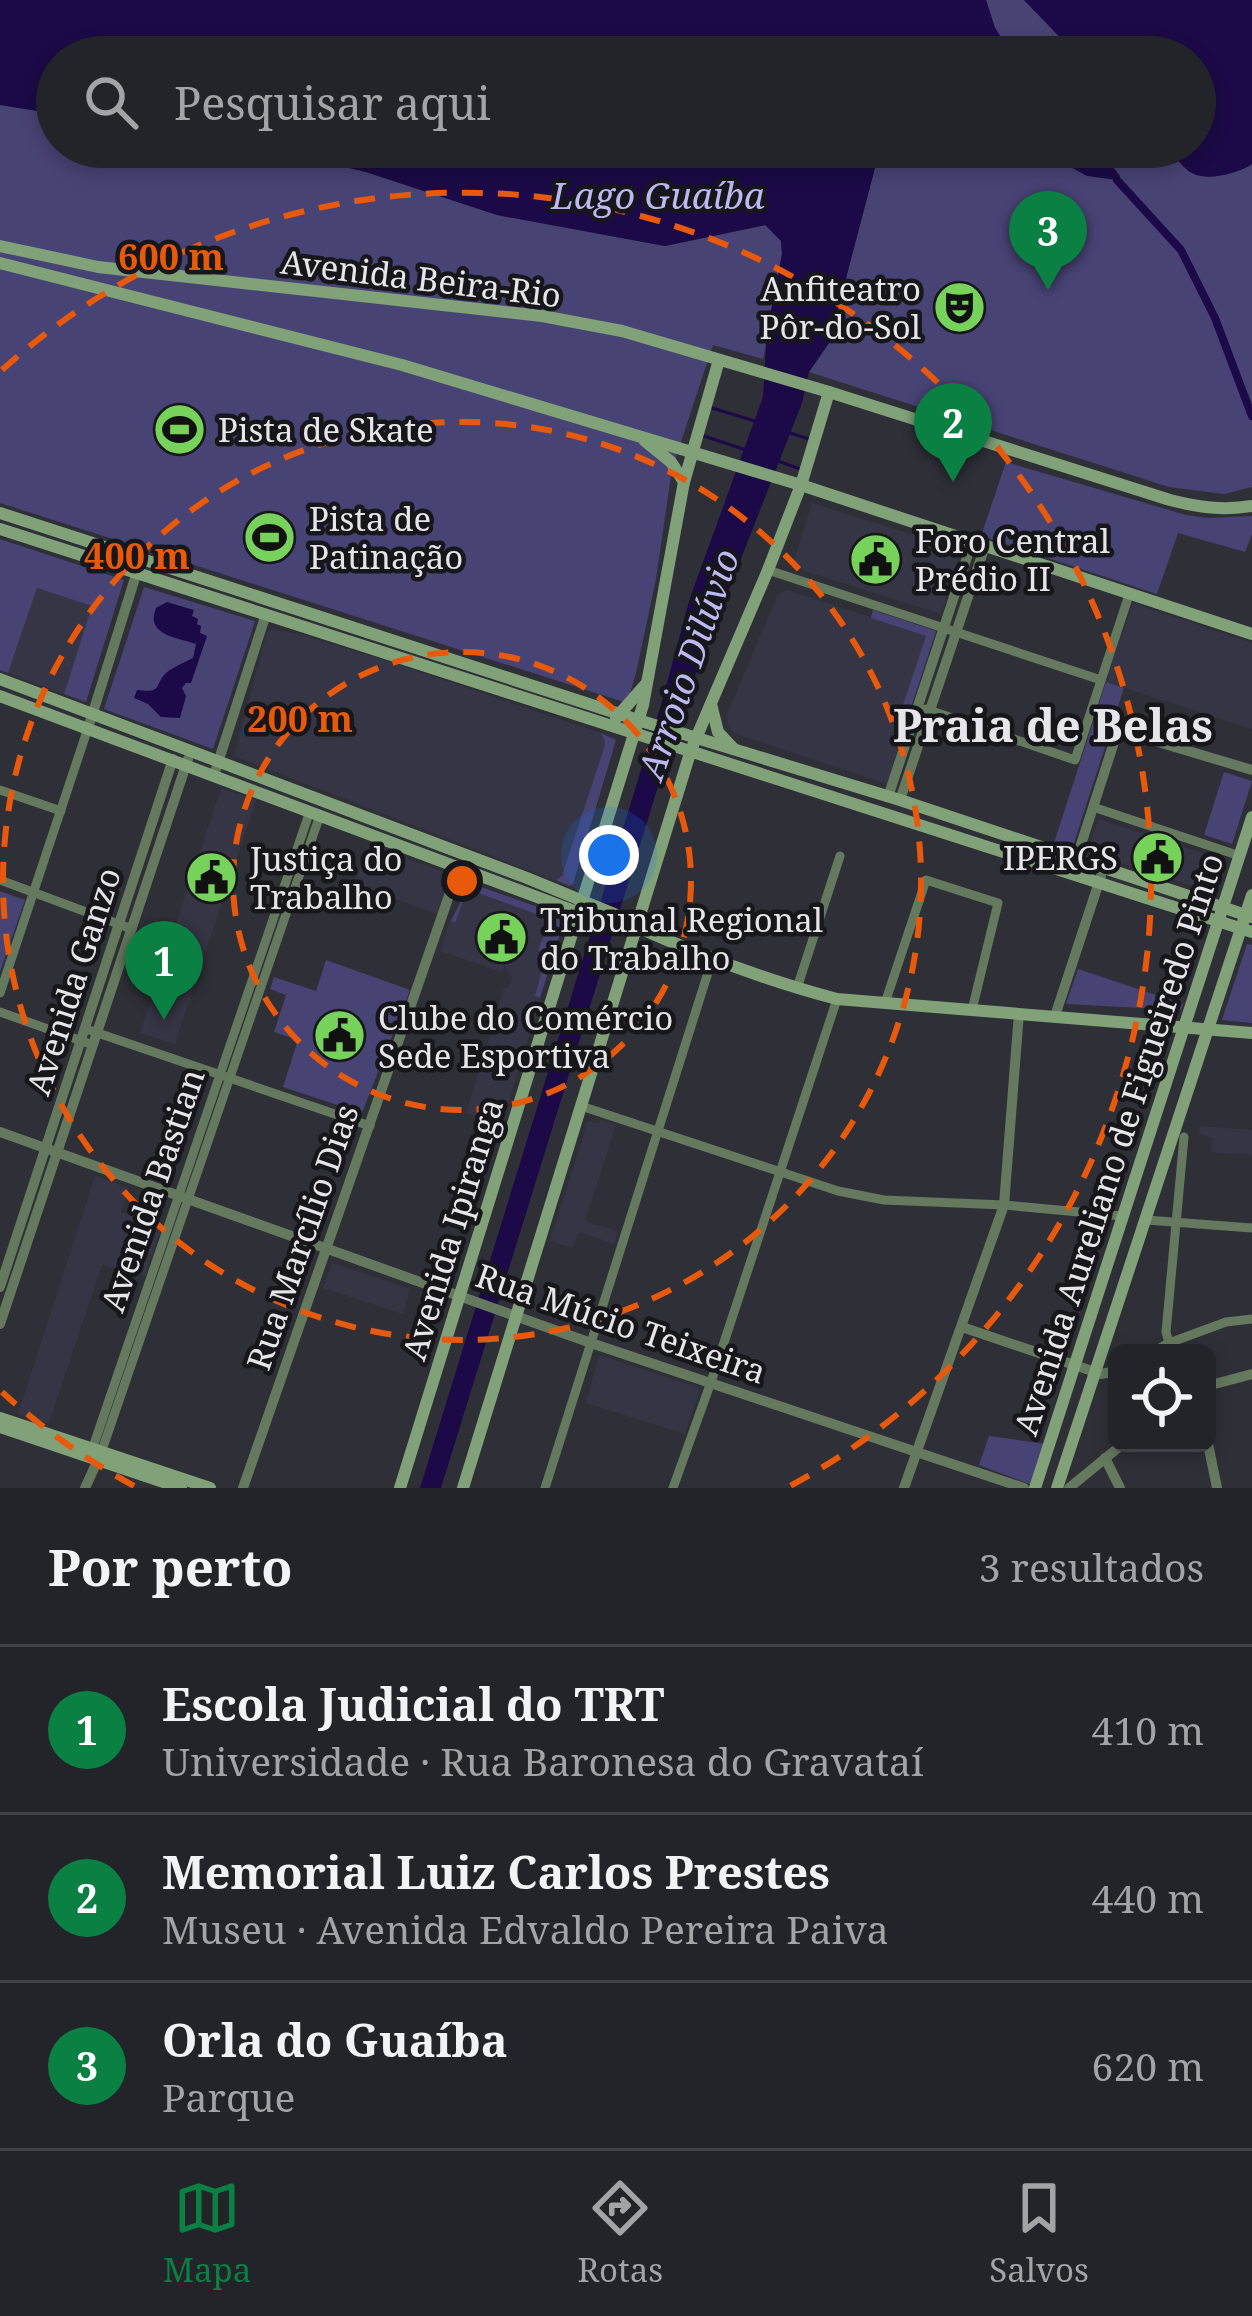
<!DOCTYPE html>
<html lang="pt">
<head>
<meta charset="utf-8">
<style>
	body { margin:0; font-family:"Noto Serif",serif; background:#2b2b32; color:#f1f3f6 }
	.controls { position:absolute; right:36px; bottom:36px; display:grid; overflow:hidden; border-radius:18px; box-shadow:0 6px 18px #0003 }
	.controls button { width:108px; height:108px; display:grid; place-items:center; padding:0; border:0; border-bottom:3px solid #404047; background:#23232a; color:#f1f3f6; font:60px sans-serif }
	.you { position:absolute; left:609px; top:855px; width:42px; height:42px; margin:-30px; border:9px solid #fff; border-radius:50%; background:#1a73e8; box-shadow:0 0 0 18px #1a73e833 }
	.badge { display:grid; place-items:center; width:78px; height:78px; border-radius:50%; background:#0b8043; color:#fff; font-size:39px; font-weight:700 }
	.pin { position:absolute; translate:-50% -99px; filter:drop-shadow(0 3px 6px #0008) }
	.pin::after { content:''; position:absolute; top:63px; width:42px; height:36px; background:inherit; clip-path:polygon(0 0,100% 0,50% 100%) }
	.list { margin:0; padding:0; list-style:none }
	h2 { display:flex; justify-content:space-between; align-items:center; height:156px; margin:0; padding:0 48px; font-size:51px }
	h2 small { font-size:39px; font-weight:400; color:#a3a4a8 }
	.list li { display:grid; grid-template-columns:78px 1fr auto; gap:36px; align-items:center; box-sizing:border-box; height:168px; padding:0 48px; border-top:3px solid #404047 }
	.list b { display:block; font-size:45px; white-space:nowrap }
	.list p { margin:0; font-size:39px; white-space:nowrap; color:#a3a4a8 }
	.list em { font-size:39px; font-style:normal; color:#a3a4a8 }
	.icon { flex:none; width:66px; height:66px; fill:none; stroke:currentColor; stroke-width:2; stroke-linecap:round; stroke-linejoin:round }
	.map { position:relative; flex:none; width:1252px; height:1488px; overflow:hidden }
	.search { position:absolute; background:#23232a; box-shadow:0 6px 18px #0003; left:36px; right:36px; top:36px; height:132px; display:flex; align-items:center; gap:30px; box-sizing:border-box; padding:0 42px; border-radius:66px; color:#a3a4a8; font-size:45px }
	.sheet { height:660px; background:#23232a }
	nav { display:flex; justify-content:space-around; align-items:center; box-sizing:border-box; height:168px; border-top:3px solid #404047; background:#23232a; font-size:33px; color:#a3a4a8 }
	nav a { display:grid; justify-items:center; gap:6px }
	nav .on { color:#0b8043 }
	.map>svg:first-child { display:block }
	.built { fill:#363545 }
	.green { fill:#484375 }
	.water { fill:#1b0a47 }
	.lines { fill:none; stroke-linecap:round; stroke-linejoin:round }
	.stream { stroke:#1b0a47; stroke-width:3 }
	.canal { stroke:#1b0a47; stroke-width:8 }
	.minor { stroke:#64795e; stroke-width:9 }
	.tertiary { stroke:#64795e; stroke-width:10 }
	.secondary { stroke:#81a278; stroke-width:12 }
	.ring { fill:none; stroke:#e8590c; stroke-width:6; stroke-dasharray:21 15 }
	.labels { text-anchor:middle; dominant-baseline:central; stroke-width:9; stroke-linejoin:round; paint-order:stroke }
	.street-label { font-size:33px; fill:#e5e5eb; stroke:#17171b }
	.poi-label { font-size:33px; fill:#e5e5eb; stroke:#17171b; text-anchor:start }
	.water-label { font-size:36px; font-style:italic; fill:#bcb9f2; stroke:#17171b }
	.district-label { font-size:45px; font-weight:bold; fill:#e5e5eb; stroke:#17171b }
	.centre { fill:#e8590c; stroke:#17171b; stroke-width:6 }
	.ring-label { font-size:36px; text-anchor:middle; font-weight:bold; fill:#e8590c; stroke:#17171b; stroke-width:9; stroke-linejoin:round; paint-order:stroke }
</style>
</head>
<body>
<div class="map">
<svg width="1252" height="1488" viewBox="0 0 1252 1488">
	<rect width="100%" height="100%" fill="#2f2f38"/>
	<!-- built -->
	<g class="built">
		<path d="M812,503L961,550L941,614L792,567Z"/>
		<path d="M37,588L93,606L64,694L8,673Z"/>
		<path d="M787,590L870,617L873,610L936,631L887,784L736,734L728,726L727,714L778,594Z"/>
		<path d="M1133,603L1252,643V729L1106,682Z"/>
		<path d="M272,629L295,633L381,659L613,737L616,740L573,884L569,886L234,756L267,632Z"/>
		<path d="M221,788L256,800L175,1044L140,1033Z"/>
		<path d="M1098,819L1227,861L1217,893L1087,853Z"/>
		<path d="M368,845L452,875L437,914L354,884Z"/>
		<path d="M470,883L560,915L563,924L502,1124L466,1113L504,988H508L512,978L505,966L502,972L440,951L448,926Z"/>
		<path d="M602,1120L616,1125L585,1221L618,1231L614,1244L579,1232L573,1248L550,1241L588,1121L597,1123Z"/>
		<path d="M1200,1126L1252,1130V1155L1211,1152L1212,1137L1199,1135Z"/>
		<path d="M95,1176L129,1188L121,1212L162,1225L145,1276L102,1265L49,1423L18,1414Z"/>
		<path d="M332,1263L410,1289L403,1314L323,1288Z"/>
		<path d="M599,1355L700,1388L685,1434L586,1403Z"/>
	</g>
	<!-- green -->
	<g class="green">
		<path d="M986,0H1024L1079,57H1014L995,28Z"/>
		<path d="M0,105L57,114V147L273,149L366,172L497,215L665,246L766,225L781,241L782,254L763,359L713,345L672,469L656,579L636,673L629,697L624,702L0,503Z"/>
		<path d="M911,147H933L954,157L977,147H1035L1102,153L1075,147H1166C1174,155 1184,170 1194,174C1209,180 1239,173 1252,164V487L1224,494L1169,487L809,372L829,343L876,164Z"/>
		<path d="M1006,462L1186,515L1209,518L1252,516V534L1245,552L1178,533L1157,594L981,536Z"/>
		<path d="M0,539L124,580L86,702L64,694L92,606L37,588L8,673L0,670Z"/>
		<path d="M144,587L255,621L213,749L104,709Z"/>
		<path d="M873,610L936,631L909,713L901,711L926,636L871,618Z"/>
		<path d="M1106,682L1124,688L1072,849L1054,843Z"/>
		<path d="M600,733L616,740L573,884L569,886L556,880L562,876L605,745L604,738Z"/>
		<path d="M1224,772L1252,781L1232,844L1204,835Z"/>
		<path d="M470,883L560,915L563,924L540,998L535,996L547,953L538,950L550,919L476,892L464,898L455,923L451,921Z"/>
		<path d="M0,891L25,900L0,972Z"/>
		<path d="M1247,944L1252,945V1023L1222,1020Z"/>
		<path d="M326,960L410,990L362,1113L283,1087L298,1040L274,1032L286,995L270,989L274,977L316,991Z"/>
		<path d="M1078,969L1183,1004L1181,1010L1066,1004Z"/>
		<path d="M989,1436L1046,1444L1032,1485L979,1465Z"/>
	</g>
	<!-- water -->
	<g class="water">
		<path d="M0,0H986L995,28L1014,57H57V114L0,105Z"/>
		<path d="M1024,0H1252V164C1239,173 1209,181 1194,174C1184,170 1174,155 1166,147H1195V57H1079Z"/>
		<path d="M260,147H911L876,164L829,343L809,372L802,403L682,709L441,1488H420L661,705L690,598L763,397L767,331L782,254L781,241L765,225L665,246L497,215L366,172Z"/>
		<path d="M1035,147H1075L1102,153L1120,176L1117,180L1087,176Z"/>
		<path d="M167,602L194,610L192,616L198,619L197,624L201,626L200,633L207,636L191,683H186L182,688L186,696L180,718L161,717L148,704L134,698L137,690C163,693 153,687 166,673C173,667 185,662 193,658L196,644C176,637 145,635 156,608Z"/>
	</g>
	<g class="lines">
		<!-- stream -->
		<g class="stream">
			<path d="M712,408L755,421"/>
			<path d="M787,432L812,440"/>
			<path d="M704,436L746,450"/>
			<path d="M778,461L803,470"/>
		</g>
		<!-- canal -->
		<path class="canal" d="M1117,180L1181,250L1215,318L1252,416"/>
		<!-- minor -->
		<g class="minor">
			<path d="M768,570L1101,680"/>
			<path d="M926,709L1075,760L1129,595"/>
			<path d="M0,790L61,811"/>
			<path d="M1093,807L1240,856"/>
			<path d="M0,880L132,929"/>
			<path d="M797,988L840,856"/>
			<path d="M0,993L88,728"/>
			<path d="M885,1003L926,880L998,903L972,1010"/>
			<path d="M0,1012L93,1045"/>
			<path d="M86,1029L370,1126"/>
			<path d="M581,1106L838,1191L884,1200L1004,1205L1122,1216"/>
			<path d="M1184,1137L1166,1332L1169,1343L1226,1322L1252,1319"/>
			<path d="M1146,1220L1252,1228"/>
			<path d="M92,1450L310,811"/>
			<path d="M101,1453L320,815"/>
			<path d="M545,1488L712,960"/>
			<path d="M673,1488L711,1382L837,999"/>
		</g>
		<!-- tertiary -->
		<g class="tertiary">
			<path d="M90,722L141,559"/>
			<path d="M214,775L266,614"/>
			<path d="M888,797L972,542"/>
			<path d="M900,800L985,546"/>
			<path d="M1076,860L1118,730L1252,770"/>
			<path d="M1055,1016L1101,876"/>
			<path d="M0,1132L591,1343L1024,1488"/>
			<path d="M0,1287L173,759"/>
			<path d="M0,1324L188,759"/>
			<path d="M962,1327L1101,1374L1117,1371"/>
			<path d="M1153,1353L1169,1343L1174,1353"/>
			<path d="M1207,1386L1252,1374"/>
			<path d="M1207,1439L1217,1488"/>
			<path d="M1105,1458L1120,1488"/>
			<path d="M85,1488L101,1453"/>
			<path d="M243,1488L459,867"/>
			<path d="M904,1488L1004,1205L1019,1013"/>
			<path d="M1069,1488L1124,1443"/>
		</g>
		<!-- secondary -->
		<g class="secondary">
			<path d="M0,246L98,267L542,316L622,331L829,392L1170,500C1198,507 1223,511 1252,506"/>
			<path d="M0,263L402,365L801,485L1252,634"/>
			<path d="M645,441L671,462L684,482"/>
			<path d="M0,513L638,720L900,800L1252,917"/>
			<path d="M0,529L1252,932"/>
			<path d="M0,679L527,878L629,920L637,927C702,956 768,981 837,999L1252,1033"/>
			<path d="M0,696L585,915L626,927H636"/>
			<path d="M711,704L718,732L734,749"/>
			<path d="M616,718L646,684"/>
			<path d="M0,1418L210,1488"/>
			<path d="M0,1427L181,1488"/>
			<path d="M400,1488L643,705L684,482L719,360"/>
			<path d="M463,1488L691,750L768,570L801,485L829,392"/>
			<path d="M1035,1488L1252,817"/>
			<path d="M1057,1488L1252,895"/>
		</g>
	</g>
	<!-- distance rings -->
	<g class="ring">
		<circle cx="462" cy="881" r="229"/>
		<circle cx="462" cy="881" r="459"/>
		<path d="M134 1486A688 688 0 0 1 2 1392M2 370A688 688 0 1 1 790 1486"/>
	</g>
	<!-- icons -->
	<defs>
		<symbol id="theatre-disc" viewBox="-11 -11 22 22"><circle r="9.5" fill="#76d25a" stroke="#17171b"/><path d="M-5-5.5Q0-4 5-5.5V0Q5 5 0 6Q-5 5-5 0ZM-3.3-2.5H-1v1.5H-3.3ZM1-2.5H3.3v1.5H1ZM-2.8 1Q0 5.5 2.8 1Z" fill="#111"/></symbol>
		<symbol id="stadium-disc" viewBox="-11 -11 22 22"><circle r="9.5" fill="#76d25a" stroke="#17171b"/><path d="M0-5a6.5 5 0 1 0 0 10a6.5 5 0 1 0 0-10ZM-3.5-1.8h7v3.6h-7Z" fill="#111"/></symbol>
		<symbol id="civic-disc" viewBox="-11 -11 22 22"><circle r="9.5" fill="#76d25a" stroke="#17171b"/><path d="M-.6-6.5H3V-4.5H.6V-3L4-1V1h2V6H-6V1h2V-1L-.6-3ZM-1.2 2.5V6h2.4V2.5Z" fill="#111"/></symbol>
	</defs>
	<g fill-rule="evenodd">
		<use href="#theatre-disc" x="930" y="278" width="59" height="59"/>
		<use href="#stadium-disc" x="150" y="400" width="59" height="59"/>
		<use href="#stadium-disc" x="240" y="508" width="59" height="59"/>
		<use href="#civic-disc" x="846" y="530" width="59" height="59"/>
		<use href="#civic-disc" x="1128" y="828" width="59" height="59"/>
		<use href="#civic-disc" x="182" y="848" width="59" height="59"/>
		<use href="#civic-disc" x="472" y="908" width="59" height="59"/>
		<use href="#civic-disc" x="310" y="1006" width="59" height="59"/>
	</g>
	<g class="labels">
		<!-- street labels -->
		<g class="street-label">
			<text transform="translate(421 278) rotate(7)">Avenida Beira-Rio</text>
			<text transform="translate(73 981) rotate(-72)">Avenida Ganzo</text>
			<text transform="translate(1118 1144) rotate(-72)">Avenida Aureliano de Figueiredo Pinto</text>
			<text transform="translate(152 1190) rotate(-71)">Avenida Bastian</text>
			<text transform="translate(452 1229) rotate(-73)">Avenida Ipiranga</text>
			<text transform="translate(302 1237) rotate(-71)">Rua Marcílio Dias</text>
			<text transform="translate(621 1323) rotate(19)">Rua Múcio Teixeira</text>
		</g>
		<!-- poi labels -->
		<g class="poi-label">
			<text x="921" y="288" text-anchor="end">Anfiteatro<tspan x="921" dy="38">Pôr-do-Sol</tspan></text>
			<text x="218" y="429">Pista de Skate</text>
			<text x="309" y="518">Pista de<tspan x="309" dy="38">Patinação</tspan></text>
			<text x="915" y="540">Foro Central<tspan x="915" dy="38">Prédio II</tspan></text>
			<text x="1118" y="857" text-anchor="end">IPERGS</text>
			<text x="250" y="858">Justiça do<tspan x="250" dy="38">Trabalho</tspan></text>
			<text x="540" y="919">Tribunal Regional<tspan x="540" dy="38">do Trabalho</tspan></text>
			<text x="378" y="1017">Clube do Comércio<tspan x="378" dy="38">Sede Esportiva</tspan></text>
		</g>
		<!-- water labels -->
		<g class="water-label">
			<text x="658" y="195">Lago Guaíba</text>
			<text transform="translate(688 664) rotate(-71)">Arroio Dilúvio</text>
		</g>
		<!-- district labels -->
		<g class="district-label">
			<text x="1053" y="724">Praia de Belas</text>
		</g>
	</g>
	<circle cx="462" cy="881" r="18" class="centre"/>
	<g class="ring-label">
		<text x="171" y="270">600 m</text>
		<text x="137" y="569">400 m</text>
		<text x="300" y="732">200 m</text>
	</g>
</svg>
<div class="controls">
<button><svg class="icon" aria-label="locate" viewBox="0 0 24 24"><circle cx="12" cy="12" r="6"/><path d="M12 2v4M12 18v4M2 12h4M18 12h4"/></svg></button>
</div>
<div class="you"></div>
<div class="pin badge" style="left:164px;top:1020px">1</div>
<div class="pin badge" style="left:953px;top:482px">2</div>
<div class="pin badge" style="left:1048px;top:290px">3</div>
<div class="search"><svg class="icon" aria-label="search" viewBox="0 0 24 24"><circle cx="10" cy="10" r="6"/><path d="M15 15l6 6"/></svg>Pesquisar aqui</div>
</div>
<section class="sheet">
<h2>Por perto<small>3 resultados</small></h2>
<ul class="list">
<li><span class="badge">1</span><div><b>Escola Judicial do TRT</b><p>Universidade · Rua Baronesa do Gravataí</p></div><em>410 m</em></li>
<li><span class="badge">2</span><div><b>Memorial Luiz Carlos Prestes</b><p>Museu · Avenida Edvaldo Pereira Paiva</p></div><em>440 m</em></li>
<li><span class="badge">3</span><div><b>Orla do Guaíba</b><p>Parque</p></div><em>620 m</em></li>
</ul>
</section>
<nav>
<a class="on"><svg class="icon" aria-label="map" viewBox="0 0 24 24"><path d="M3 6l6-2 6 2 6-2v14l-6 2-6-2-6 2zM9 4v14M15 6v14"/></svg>Mapa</a>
<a><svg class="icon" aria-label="directions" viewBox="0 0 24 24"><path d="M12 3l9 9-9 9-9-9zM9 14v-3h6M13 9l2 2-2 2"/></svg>Rotas</a>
<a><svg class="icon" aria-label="saved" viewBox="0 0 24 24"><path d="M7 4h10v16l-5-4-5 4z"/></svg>Salvos</a>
</nav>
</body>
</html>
